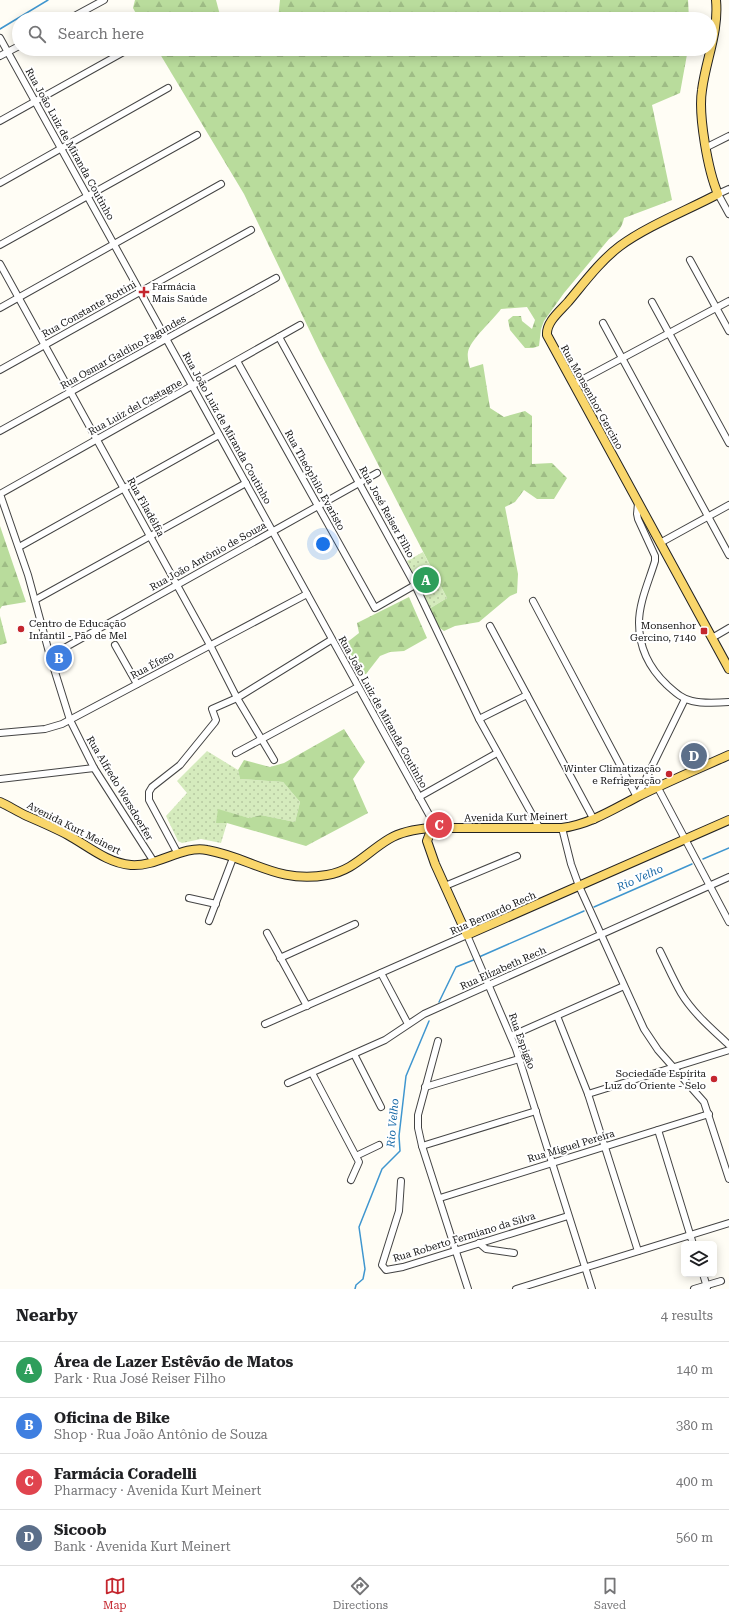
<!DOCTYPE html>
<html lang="en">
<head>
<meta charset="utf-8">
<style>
	body { margin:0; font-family:"Roboto Serif",serif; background:#f2f2f2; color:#202124 }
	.controls { position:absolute; right:12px; bottom:12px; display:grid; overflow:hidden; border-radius:6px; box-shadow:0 2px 10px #0003 }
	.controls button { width:36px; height:36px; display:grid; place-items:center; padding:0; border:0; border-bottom:1px solid #e0e0e0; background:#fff; color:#202124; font:20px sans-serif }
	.you { position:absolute; left:323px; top:544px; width:14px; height:14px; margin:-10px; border:3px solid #fff; border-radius:50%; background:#1a73e8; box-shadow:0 0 0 6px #1a73e833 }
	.badge { display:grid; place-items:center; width:26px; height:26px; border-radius:50%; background:#c4262e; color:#fff; font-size:13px; font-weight:700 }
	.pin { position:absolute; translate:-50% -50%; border:2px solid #fff; box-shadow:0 1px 4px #0006 }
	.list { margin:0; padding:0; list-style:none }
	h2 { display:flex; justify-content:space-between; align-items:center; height:52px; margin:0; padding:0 16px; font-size:17px }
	h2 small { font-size:13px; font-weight:400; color:#757577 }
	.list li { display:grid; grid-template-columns:26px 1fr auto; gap:12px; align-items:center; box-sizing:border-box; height:56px; padding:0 16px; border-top:1px solid #e0e0e0 }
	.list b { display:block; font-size:15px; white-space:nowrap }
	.list p { margin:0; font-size:13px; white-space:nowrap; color:#757577 }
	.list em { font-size:13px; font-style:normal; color:#757577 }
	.icon { flex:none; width:22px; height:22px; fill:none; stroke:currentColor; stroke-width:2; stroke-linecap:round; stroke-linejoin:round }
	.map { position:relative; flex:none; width:729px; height:1289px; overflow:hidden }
	.search { position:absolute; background:#fff; box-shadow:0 2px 10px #0003; left:12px; right:12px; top:12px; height:44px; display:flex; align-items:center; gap:10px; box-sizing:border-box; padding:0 14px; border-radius:22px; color:#757577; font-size:15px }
	.sheet { height:276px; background:#fff }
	nav { display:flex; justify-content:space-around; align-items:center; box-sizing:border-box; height:56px; border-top:1px solid #e0e0e0; background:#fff; font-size:11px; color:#757577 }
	nav a { display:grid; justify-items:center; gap:2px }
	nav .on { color:#c4262e }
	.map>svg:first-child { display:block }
	.green { fill:url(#green-dots) }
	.forest { fill:url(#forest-firs) }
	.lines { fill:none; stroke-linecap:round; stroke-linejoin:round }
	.stream { stroke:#3f96cf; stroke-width:1.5 }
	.minor-casing { stroke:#444; stroke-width:8 }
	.major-casing { stroke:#222; stroke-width:10 }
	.minor { stroke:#fff; stroke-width:6 }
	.major { stroke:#f9d66b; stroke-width:8 }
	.poi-dot { fill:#c4262e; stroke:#fff; stroke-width:1.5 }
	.labels { text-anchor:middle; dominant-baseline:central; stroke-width:4; stroke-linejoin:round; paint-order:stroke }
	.street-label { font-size:10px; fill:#111; stroke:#fff }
	.poi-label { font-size:10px; fill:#111; stroke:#fff; text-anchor:end }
	.water-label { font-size:11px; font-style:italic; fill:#1768a6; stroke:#fff }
</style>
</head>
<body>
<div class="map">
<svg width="729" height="1289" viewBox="0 0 729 1289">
	<defs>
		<pattern id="green-dots" width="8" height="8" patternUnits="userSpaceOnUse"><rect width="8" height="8" fill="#d5ebbd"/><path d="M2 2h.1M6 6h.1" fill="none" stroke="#b6c8a1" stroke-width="1.8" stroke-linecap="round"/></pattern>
		<pattern id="forest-firs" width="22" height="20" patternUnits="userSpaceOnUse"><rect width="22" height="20" fill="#b9dc9c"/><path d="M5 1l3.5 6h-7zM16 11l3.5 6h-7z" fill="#9ebc85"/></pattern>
	</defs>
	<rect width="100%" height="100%" fill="#fffdf5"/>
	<!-- green -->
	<g class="green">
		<path d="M423,552L447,598L429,609L407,561Z"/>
		<path d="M207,751L238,770L240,779L283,782L300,802L295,822L261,815L249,818L219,810L227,823L221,843L201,839L182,843L178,841L166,816L187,793L177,781Z"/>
	</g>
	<!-- forest -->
	<g class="forest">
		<path d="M135,0H216L221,19H139L133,8Z"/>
		<path d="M280,0H688L689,19H278Z"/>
		<path d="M157,49H688L680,93L652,105L672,200L624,218C622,228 617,233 609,239L564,293L544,321L541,329L539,346L533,348H525L510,330L508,320L513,316H521L522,321L532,329L535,320L527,307L501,309C493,320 470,340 468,352C467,357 469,364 470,368L483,364L490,408L504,417L525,411L532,416V464L552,463L567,478L554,499H537L524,490L515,502L505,507L518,574L517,593L510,596L479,622L455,626L444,631L437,626L429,609L447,598L319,350L244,194Z"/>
		<path d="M0,526L26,602L2,606L0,609Z"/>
		<path d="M409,597L427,638L404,651L390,652L380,656L366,674L360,675L345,644L359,633L357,623Z"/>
		<path d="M0,616L7,643L0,645Z"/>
		<path d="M344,729L365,762L353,779L368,813L306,846L227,823H216L218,809L249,818L261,815L295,822L300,802L283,782L240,779L238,770L244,760L270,767L284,763Z"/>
	</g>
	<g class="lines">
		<!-- stream -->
		<g class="stream">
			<path d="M0,29L48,0"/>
			<path d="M703,859L729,848"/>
			<path d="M594,907L692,864"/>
			<path d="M479,957L584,911"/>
			<path d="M439,1002L456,967L476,959"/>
			<path d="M355,1289L356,1285L363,1279L365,1269L359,1227L382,1169L400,1151L399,1136L406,1076L429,1021"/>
		</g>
		<defs>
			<g id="minor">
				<path d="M69,19L104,0"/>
				<path d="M0,38L432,820V828"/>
				<path d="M0,56L19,46"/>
				<path d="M0,121L129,49"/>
				<path d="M707,147L729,136"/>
				<path d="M0,183L168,88"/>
				<path d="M729,189L718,194L729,214"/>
				<path d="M0,245L197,135"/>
				<path d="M690,260L729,331"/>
				<path d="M0,264L210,645L237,698L274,760"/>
				<path d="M652,302L729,443"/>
				<path d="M0,308L221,184"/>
				<path d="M603,323L729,555"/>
				<path d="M279,337L415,585L479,719L539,827"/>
				<path d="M237,361L375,608L415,585"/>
				<path d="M0,370L251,230"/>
				<path d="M574,384L729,301"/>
				<path d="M0,431L276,278"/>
				<path d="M638,503L637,514L638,519L655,556V561C649,581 639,602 639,623C639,648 649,668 667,685C675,692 682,699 692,701C704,704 717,703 729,702"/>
				<path d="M660,543L729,505"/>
				<path d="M19,547L219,435"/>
				<path d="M35,600L246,483"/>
				<path d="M533,601L637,797"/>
				<path d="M490,626L594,820"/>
				<path d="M712,638L729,628"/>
				<path d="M115,645L137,684"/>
				<path d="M50,656L377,473"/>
				<path d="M479,719L527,695"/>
				<path d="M0,733L45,729L62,724L307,594"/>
				<path d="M236,753L358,687"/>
				<path d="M0,779L94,768"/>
				<path d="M658,788L729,922"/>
				<path d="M419,797L497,753"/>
				<path d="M637,797L685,699"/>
				<path d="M562,828L571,864L579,886L644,1029L658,1050L704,1102L729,1179"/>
				<path d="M178,854L149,800V792L152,787L180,765L215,722L216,720L212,709L237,698L331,640"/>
				<path d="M154,862L94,768L70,720L50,656L28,575L0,494L300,325"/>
				<path d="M445,886L517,856"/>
				<path d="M189,898L216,904"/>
				<path d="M209,921L233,858"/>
				<path d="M267,933L307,1006"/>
				<path d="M660,951C667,965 673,979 681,993C693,1013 712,1029 729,1045"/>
				<path d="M280,958L355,924"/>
				<path d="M381,973L408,1024"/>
				<path d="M557,1016L588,1094L638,1251"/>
				<path d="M265,1024L467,935L516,1049L592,1289"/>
				<path d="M511,1036L624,986"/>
				<path d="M438,1041L418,1115V1128L422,1146L468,1289"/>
				<path d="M354,1054L381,1107"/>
				<path d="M312,1073L359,1162L351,1180"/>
				<path d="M288,1083L385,1040L424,1014L729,877"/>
				<path d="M425,1087L519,1059"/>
				<path d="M588,1094L729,1050"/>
				<path d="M658,1130L693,1244"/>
				<path d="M422,1146L536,1111"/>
				<path d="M356,1156L379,1145"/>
				<path d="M401,1181L399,1211L382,1265L386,1270L403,1267L568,1216"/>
				<path d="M440,1198L709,1114"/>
				<path d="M479,1243L486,1249L514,1253"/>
				<path d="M703,1274L707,1287"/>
				<path d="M516,1289L729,1223"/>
				<path d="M694,1289L721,1281"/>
			</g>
			<g id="major">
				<path d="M716,0C719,32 706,59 702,90C698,115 708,171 718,194C688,210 647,226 620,246C600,261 584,283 568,302C560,311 546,322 547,335L729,669"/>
				<path d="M0,802C9,806 18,812 27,816C41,822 55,828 68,835C88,846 107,863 131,865C157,867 183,845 207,850C252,858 277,884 327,875C353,871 367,852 389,839C402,831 417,829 432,828H562C590,824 612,810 637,797C667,782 698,769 729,755"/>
				<path d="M432,828L427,841L435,864L467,935L729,820"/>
			</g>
		</defs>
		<!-- minor casing -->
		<use href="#minor" class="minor-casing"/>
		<!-- major casing -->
		<use href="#major" class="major-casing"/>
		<!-- minor -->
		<use href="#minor" class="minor"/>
		<!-- major -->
		<use href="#major" class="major"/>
	</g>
	<!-- markers -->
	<g class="poi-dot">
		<path d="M142 286h4v4h4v4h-4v4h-4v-4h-4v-4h4z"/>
		<circle cx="21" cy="629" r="4"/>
		<rect x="700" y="627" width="8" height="8" rx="2"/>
		<circle cx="669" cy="774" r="4"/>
		<circle cx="714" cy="1079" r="4"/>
	</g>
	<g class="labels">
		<!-- street labels -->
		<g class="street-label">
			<text transform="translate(70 144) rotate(61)">Rua João Luiz de Miranda Coutinho</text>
			<text transform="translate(89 309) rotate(-29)">Rua Constante Rottini</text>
			<text transform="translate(123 352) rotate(-29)">Rua Osmar Galdino Fagundes</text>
			<text transform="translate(592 397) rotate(61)">Rua Monsenhor Gercino</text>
			<text transform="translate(135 407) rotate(-29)">Rua Luiz del Castagne</text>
			<text transform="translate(227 428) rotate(61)">Rua João Luiz de Miranda Coutinho</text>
			<text transform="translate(315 480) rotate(61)">Rua Theóphilo Evaristo</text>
			<text transform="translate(146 507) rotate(61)">Rua Filadélfia</text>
			<text transform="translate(387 512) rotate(61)">Rua José Reiser Filho</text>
			<text transform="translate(208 556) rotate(-29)">Rua João Antônio de Souza</text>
			<text transform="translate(152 665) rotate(-28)">Rua Éfeso</text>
			<text transform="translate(383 712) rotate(61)">Rua João Luiz de Miranda Coutinho</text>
			<text transform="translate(120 788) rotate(59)">Rua Alfredo Wersdoerfer</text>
			<text transform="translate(516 817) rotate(-1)">Avenida Kurt Meinert</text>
			<text transform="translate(74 828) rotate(27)">Avenida Kurt Meinert</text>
			<text transform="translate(493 913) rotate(-24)">Rua Bernardo Rech</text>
			<text transform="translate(503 968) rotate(-24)">Rua Elizabeth Rech</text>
			<text transform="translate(522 1041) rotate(70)">Rua Espigão</text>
			<text transform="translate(571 1146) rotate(-17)">Rua Miguel Pereira</text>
			<text transform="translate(464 1237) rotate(-17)">Rua Roberto Fermiano da Silva</text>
		</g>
		<!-- poi labels -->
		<g class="poi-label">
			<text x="152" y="286" text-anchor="start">Farmácia<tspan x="152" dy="12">Mais Saúde</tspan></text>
			<text x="29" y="623" text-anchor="start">Centro de Educação<tspan x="29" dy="12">Infantil - Pão de Mel</tspan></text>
			<text x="696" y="625">Monsenhor<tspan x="696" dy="12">Gercino, 7140</tspan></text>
			<text x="661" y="768">Winter Climatização<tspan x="661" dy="12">e Refrigeração</tspan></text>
			<text x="706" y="1073">Sociedade Espírita<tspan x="706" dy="12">Luz do Oriente - Selo</tspan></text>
		</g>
		<!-- water labels -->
		<g class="water-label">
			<text transform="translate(640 878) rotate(-24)">Rio Velho</text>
			<text transform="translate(393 1123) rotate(-85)">Rio Velho</text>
		</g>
	</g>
</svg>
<div class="controls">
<button><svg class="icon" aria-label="layers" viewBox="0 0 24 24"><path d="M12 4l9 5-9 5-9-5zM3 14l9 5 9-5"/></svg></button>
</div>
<div class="you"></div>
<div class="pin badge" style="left:426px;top:580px;background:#2e9e5b">A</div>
<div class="pin badge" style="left:59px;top:658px;background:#3f7fe0">B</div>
<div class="pin badge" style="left:439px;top:825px;background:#e0444e">C</div>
<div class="pin badge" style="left:694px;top:756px;background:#5c6f8a">D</div>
<div class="search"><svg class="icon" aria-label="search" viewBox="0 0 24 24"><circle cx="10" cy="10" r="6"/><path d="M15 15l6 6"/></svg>Search here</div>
</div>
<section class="sheet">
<h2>Nearby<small>4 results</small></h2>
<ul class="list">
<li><span class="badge" style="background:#2e9e5b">A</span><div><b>Área de Lazer Estêvão de Matos</b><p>Park · Rua José Reiser Filho</p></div><em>140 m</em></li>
<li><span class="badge" style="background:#3f7fe0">B</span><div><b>Oficina de Bike</b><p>Shop · Rua João Antônio de Souza</p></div><em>380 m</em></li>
<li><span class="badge" style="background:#e0444e">C</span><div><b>Farmácia Coradelli</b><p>Pharmacy · Avenida Kurt Meinert</p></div><em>400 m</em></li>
<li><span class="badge" style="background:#5c6f8a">D</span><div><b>Sicoob</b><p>Bank · Avenida Kurt Meinert</p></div><em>560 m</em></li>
</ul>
</section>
<nav>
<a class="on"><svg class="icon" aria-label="map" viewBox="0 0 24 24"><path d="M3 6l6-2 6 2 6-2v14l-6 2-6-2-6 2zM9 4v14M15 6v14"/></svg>Map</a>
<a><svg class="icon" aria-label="directions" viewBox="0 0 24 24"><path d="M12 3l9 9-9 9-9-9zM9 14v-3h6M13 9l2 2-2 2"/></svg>Directions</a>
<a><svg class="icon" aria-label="saved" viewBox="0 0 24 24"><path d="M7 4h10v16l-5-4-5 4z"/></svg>Saved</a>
</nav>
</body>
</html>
